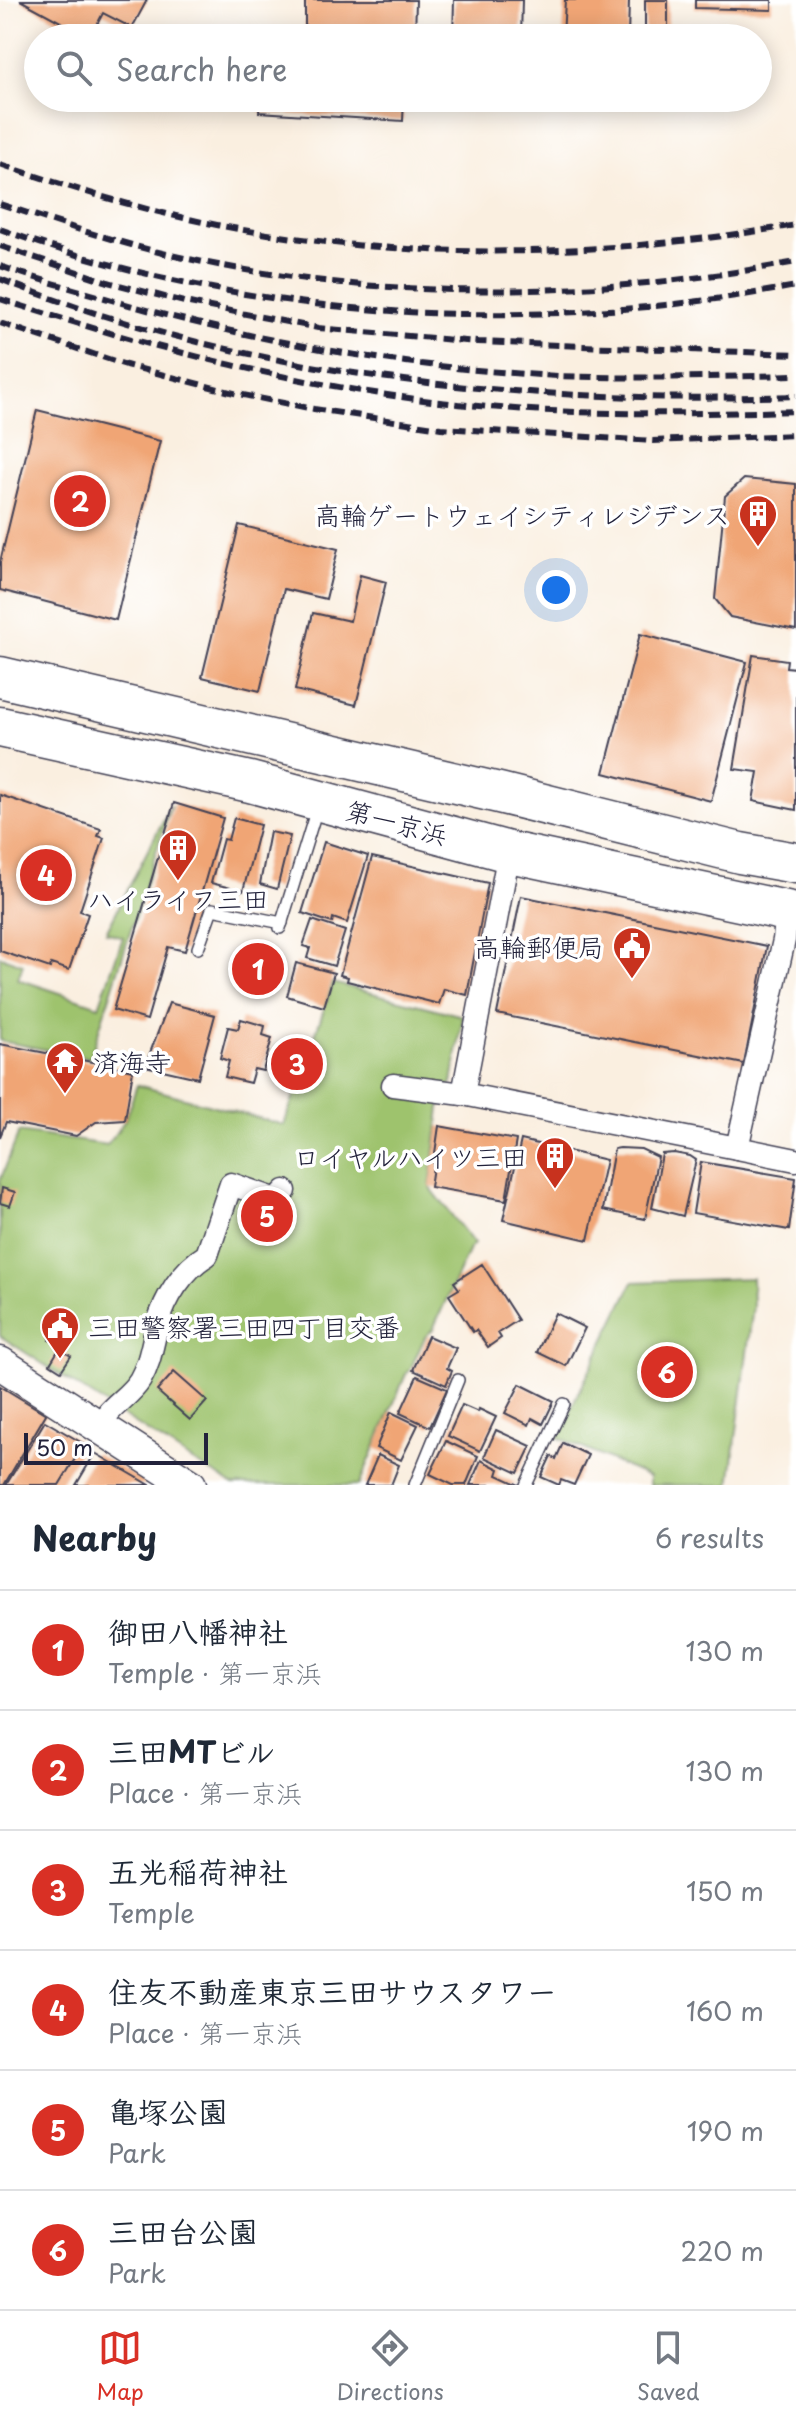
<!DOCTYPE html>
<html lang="en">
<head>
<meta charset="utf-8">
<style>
	body { margin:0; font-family:"Playpen Sans","Klee One",sans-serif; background:#f2f2f3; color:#1f2937 }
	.scale { position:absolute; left:24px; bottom:20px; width:184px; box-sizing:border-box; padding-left:8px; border:4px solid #22223b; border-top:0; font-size:22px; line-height:28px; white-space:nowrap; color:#22223b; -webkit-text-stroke:6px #fff; paint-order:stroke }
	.you { position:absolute; left:556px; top:590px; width:28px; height:28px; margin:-20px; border:6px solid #fff; border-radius:50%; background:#1a73e8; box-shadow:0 0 0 12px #1a73e833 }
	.badge { display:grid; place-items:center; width:52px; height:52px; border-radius:50%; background:#d93025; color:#fff; font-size:26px; font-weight:700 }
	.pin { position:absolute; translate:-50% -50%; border:4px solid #fff; box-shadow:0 2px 8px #0006 }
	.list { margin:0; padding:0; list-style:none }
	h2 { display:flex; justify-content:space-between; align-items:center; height:104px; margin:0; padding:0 32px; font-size:34px }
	h2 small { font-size:26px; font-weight:400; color:#747a83 }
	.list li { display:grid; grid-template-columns:52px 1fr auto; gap:24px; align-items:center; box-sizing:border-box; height:120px; padding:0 32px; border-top:2px solid #e0e1e3 }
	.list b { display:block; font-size:30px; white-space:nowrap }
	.list p { margin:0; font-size:26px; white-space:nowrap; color:#747a83 }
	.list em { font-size:26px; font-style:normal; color:#747a83 }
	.icon { flex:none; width:44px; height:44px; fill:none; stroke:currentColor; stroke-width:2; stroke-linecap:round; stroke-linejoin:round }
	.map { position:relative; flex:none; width:796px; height:1485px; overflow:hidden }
	.search { position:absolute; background:#fff; box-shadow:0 4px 20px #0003; left:24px; right:24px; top:24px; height:88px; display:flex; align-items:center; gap:20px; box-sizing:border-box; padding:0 28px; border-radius:44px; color:#747a83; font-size:30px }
	.sheet { height:824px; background:#fff }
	nav { display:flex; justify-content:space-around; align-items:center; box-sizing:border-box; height:112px; border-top:2px solid #e0e1e3; background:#fff; font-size:22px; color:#747a83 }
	nav a { display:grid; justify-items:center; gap:4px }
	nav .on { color:#d93025 }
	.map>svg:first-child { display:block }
	.green { fill:#9ec36d; stroke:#607254; stroke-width:2 }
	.building { fill:#f0a574 }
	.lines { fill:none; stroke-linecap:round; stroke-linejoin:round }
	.lane-casing { stroke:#424154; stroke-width:14 }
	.street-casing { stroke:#424154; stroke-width:25 }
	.secondary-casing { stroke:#424154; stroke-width:35 }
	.highway-casing { stroke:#424154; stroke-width:43 }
	.lane { stroke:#fff; stroke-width:11 }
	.street { stroke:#fff; stroke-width:22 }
	.secondary { stroke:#fff; stroke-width:32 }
	.highway { stroke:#fff; stroke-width:40 }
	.rail { stroke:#22223b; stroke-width:6; stroke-dasharray:12 6; stroke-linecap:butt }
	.labels { text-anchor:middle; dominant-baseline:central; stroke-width:7; stroke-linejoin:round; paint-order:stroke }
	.poi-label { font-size:26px; fill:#22223b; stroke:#fff; text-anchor:end }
	.street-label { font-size:26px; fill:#22223b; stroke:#fff }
</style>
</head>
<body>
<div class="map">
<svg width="796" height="1485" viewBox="0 0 796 1485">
	<rect width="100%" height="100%" fill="#fff"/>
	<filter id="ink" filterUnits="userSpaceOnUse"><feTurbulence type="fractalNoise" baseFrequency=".0125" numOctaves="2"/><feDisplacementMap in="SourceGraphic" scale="16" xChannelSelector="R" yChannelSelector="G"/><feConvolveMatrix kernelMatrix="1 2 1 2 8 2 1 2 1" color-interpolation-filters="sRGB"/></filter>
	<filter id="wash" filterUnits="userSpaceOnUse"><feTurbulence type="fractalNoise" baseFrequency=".006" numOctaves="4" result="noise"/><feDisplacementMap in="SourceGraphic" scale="32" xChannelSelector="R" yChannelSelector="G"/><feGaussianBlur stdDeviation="1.8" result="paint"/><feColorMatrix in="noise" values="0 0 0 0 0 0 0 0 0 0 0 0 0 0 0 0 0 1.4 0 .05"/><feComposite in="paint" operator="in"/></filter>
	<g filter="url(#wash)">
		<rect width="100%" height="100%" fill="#faefe0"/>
		<!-- green -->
		<g class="green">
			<path d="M171,805L90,1058L0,1041V956L23,964L18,979L99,1006L123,937L106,932Z"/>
			<path d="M333,983L463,1016L452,1083L442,1092L430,1187L474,1244L469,1249L433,1329L425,1337L410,1370L406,1374L359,1485H233L194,1462L0,1336V1181L19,1132L107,1145L125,1120L137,1085L284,1125Z"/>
			<path d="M752,1278L753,1306L730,1485H649V1477L557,1437L633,1282Z"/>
		</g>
		<g id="blocks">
			<!-- building -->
			<g class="building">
				<path d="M20,0H147L132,28L103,13L90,38Z"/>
				<path d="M305,0H416L415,38H305Z"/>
				<path d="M454,0H522L521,38H453Z"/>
				<path d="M565,0H629L628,38H563Z"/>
				<rect x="645" y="0" width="23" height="38"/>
				<path d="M695,0H772V10L695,8Z"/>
				<path d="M260,98H404L403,121L259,112Z"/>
				<path d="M37,410L160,441L116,620L0,590V562Z"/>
				<path d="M744,479L796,484V630L730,617L715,599L725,496Z"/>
				<path d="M239,525L338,549L326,599L284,589L260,691L202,677Z"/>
				<path d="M360,575L386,582L356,705L295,690L313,613L350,621Z"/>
				<path d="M640,634L747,662L711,801L604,773Z"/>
				<path d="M753,655L787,660L786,667L796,668V810L753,801L758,772L734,769Z"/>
				<path d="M0,795L101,829L98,836L104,838L80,911L88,914L69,970L51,964L50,968L0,951Z"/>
				<path d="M174,803L223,818L185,951L168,947L147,1020L113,1010Z"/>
				<path d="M234,818L260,825L243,891L211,883L223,839L228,840Z"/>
				<path d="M270,832L290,836L277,889L260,884Z"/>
				<path d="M324,842L368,856L347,923L333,918L332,923L302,913Z"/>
				<path d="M372,857L488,883L467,995L444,989L439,1004L347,981L348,977L340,975Z"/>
				<path d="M521,896L767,946L744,1064L497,1014Z"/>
				<path d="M312,920L345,931L334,966L307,958L310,948L303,946Z"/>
				<path d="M296,963L334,973L324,1007L287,996Z"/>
				<path d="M169,1003L215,1015L198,1078L145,1066Z"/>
				<path d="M241,1019L265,1026L263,1035L272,1038L263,1071L254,1069L250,1083L225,1077L229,1061L220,1058L228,1027L238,1029Z"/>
				<path d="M0,1044L133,1070L125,1120L96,1122L76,1136L6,1122L0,1137Z"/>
				<path d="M439,1126L516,1140L506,1200L430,1187Z"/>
				<path d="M521,1140L606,1160L588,1240L503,1220Z"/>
				<path d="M620,1148L641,1149L658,1157L645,1219L603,1210L614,1149Z"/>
				<path d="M674,1153L690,1156L696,1160L683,1216L652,1208L662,1154Z"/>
				<path d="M701,1162L796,1178L789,1230L693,1213Z"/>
				<path d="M2,1188L15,1192L10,1206L0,1203Z"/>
				<path d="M482,1264L518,1320L498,1333L501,1338L488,1347L476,1330L473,1332L449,1295L459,1289L454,1282Z"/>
				<path d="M555,1313L585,1328L566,1366L537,1352Z"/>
				<path d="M58,1314L67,1317L57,1343L49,1340Z"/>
				<path d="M428,1336L456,1348L447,1368L452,1371L446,1385L413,1370Z"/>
				<path d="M59,1349L71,1356L61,1371L50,1364Z"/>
				<path d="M174,1372L207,1401L190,1420L157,1391Z"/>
				<path d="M417,1376L447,1389L430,1427L400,1413Z"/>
				<path d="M520,1384L554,1401L543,1424L532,1418L529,1425L505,1413Z"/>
				<path d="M0,1386L46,1414L4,1485H0Z"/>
				<path d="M462,1405L478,1412L479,1409L496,1417L480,1451L448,1436Z"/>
				<path d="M391,1412L418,1425L401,1460L376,1448Z"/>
				<path d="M45,1421L84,1444L59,1485H6Z"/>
				<path d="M496,1430L531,1446L518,1473L484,1457Z"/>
				<path d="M446,1441L478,1456L466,1485H453L430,1474Z"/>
				<path d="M563,1443L588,1455L574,1485L561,1480L559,1485L541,1477L551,1456L556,1459Z"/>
				<path d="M95,1453L150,1485H76Z"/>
				<path d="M378,1455L399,1465L391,1485H365Z"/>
				<path d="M481,1460L499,1469L497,1475L519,1485H470Z"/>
			</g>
		</g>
	</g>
	<g filter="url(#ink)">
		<use href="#blocks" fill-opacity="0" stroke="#424154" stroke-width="2"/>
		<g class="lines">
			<defs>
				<g id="lane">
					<path d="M280,928L318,805"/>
					<path d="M198,948L212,909L282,923"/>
					<path d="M415,1485L458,1380"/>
					<path d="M526,1485L564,1404"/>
				</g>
				<g id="street">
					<path d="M509,852L463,1094L737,1148L784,940L787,911"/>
					<path d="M393,1085L463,1094"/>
					<path d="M737,1148L796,1160"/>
					<path d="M109,1412C119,1401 132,1393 140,1380C150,1363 152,1345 157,1326C165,1298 182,1270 207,1255L231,1184L277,1200L285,1191"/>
				</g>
				<path id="secondary" d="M0,1363L190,1485"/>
				<g id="highway">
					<path d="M0,677L499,793L740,853L796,863"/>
					<path d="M0,727L250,782L509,852L796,913"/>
				</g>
			</defs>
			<!-- lane casing -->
			<use href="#lane" class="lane-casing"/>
			<!-- street casing -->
			<use href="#street" class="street-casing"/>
			<!-- secondary casing -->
			<use href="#secondary" class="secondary-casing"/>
			<!-- highway casing -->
			<use href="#highway" class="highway-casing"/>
			<!-- lane -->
			<use href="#lane" class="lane"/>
			<!-- street -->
			<use href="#street" class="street"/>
			<!-- secondary -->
			<use href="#secondary" class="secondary"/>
			<!-- highway -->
			<use href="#highway" class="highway"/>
			<!-- rail -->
			<g class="rail">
				<path d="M0,164C50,181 100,197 151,210C363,264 581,261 796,225"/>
				<path d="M0,204C58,223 115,242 175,256C380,302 590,300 796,262"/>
				<path d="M0,229C253,323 532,335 796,286"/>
				<path d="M0,246L108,282L184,302L318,328L477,342L796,354"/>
				<path d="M0,266C34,278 70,288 105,298C253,342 404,368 559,376C638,379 717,377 796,375"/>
				<path d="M0,279C251,379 528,405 796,396"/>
				<path d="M0,299C153,349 307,389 468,405C576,416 687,414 796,411"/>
				<path d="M0,323L126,365L238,394L314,409L441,428L653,441L796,435"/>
			</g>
		</g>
	</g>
	<!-- icons -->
	<defs>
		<symbol id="building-pin" viewBox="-11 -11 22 30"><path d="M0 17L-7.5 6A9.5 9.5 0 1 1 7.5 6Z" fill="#c8321e" stroke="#fff"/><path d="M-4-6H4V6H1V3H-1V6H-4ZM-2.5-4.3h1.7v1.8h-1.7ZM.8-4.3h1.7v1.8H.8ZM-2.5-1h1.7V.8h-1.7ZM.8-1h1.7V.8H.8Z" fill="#fff"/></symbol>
		<symbol id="civic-pin" viewBox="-11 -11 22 30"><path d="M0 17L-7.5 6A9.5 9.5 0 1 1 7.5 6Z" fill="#c8321e" stroke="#fff"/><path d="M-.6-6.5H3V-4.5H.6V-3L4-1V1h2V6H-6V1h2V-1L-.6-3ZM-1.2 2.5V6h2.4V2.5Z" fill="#fff"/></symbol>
		<symbol id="temple-pin" viewBox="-11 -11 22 30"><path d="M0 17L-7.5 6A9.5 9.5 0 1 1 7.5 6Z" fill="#c8321e" stroke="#fff"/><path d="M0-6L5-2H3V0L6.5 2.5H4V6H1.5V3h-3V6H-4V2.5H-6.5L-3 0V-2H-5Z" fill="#fff"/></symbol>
	</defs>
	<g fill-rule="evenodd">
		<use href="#building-pin" x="736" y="492" width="44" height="60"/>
		<use href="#building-pin" x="156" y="826" width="44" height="60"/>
		<use href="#civic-pin" x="610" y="924" width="44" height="60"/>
		<use href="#temple-pin" x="43" y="1039" width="44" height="60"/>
		<use href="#building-pin" x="533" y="1134" width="44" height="60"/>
		<use href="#civic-pin" x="38" y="1304" width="44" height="60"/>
	</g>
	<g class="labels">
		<!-- poi labels -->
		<g class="poi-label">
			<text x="730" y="514">高輪ゲートウェイシティレジデンス</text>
			<text x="178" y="898" text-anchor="middle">ハイライフ三田</text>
			<text x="604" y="946">高輪郵便局</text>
			<text x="93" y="1061" text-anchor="start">済海寺</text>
			<text x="527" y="1156">ロイヤルハイツ三田</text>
			<text x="88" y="1326" text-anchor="start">三田警察署三田四丁目交番</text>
		</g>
		<!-- street labels -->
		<g class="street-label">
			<text transform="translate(397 822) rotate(15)">第一京浜</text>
		</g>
	</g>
</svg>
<div class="scale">50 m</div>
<div class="you"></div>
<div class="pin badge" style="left:258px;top:969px">1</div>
<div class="pin badge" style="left:80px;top:501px">2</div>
<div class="pin badge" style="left:297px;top:1064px">3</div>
<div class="pin badge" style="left:46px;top:875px">4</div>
<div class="pin badge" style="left:267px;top:1216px">5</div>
<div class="pin badge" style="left:667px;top:1372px">6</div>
<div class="search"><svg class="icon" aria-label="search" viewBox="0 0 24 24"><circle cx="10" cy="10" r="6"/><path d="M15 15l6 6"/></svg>Search here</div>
</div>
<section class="sheet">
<h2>Nearby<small>6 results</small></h2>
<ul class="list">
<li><span class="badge">1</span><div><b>御田八幡神社</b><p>Temple · 第一京浜</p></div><em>130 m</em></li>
<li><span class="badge">2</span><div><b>三田MTビル</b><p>Place · 第一京浜</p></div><em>130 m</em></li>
<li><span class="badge">3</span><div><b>五光稲荷神社</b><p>Temple</p></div><em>150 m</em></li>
<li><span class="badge">4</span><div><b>住友不動産東京三田サウスタワー</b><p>Place · 第一京浜</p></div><em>160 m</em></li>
<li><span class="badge">5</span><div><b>亀塚公園</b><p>Park</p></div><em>190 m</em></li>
<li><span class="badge">6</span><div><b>三田台公園</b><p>Park</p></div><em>220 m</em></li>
</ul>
</section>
<nav>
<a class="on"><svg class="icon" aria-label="map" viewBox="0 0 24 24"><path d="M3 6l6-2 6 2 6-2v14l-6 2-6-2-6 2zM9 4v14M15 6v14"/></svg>Map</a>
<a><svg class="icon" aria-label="directions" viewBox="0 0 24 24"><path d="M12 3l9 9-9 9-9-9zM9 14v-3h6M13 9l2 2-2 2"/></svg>Directions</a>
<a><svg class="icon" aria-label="saved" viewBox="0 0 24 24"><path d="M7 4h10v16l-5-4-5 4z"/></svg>Saved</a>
</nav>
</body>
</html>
